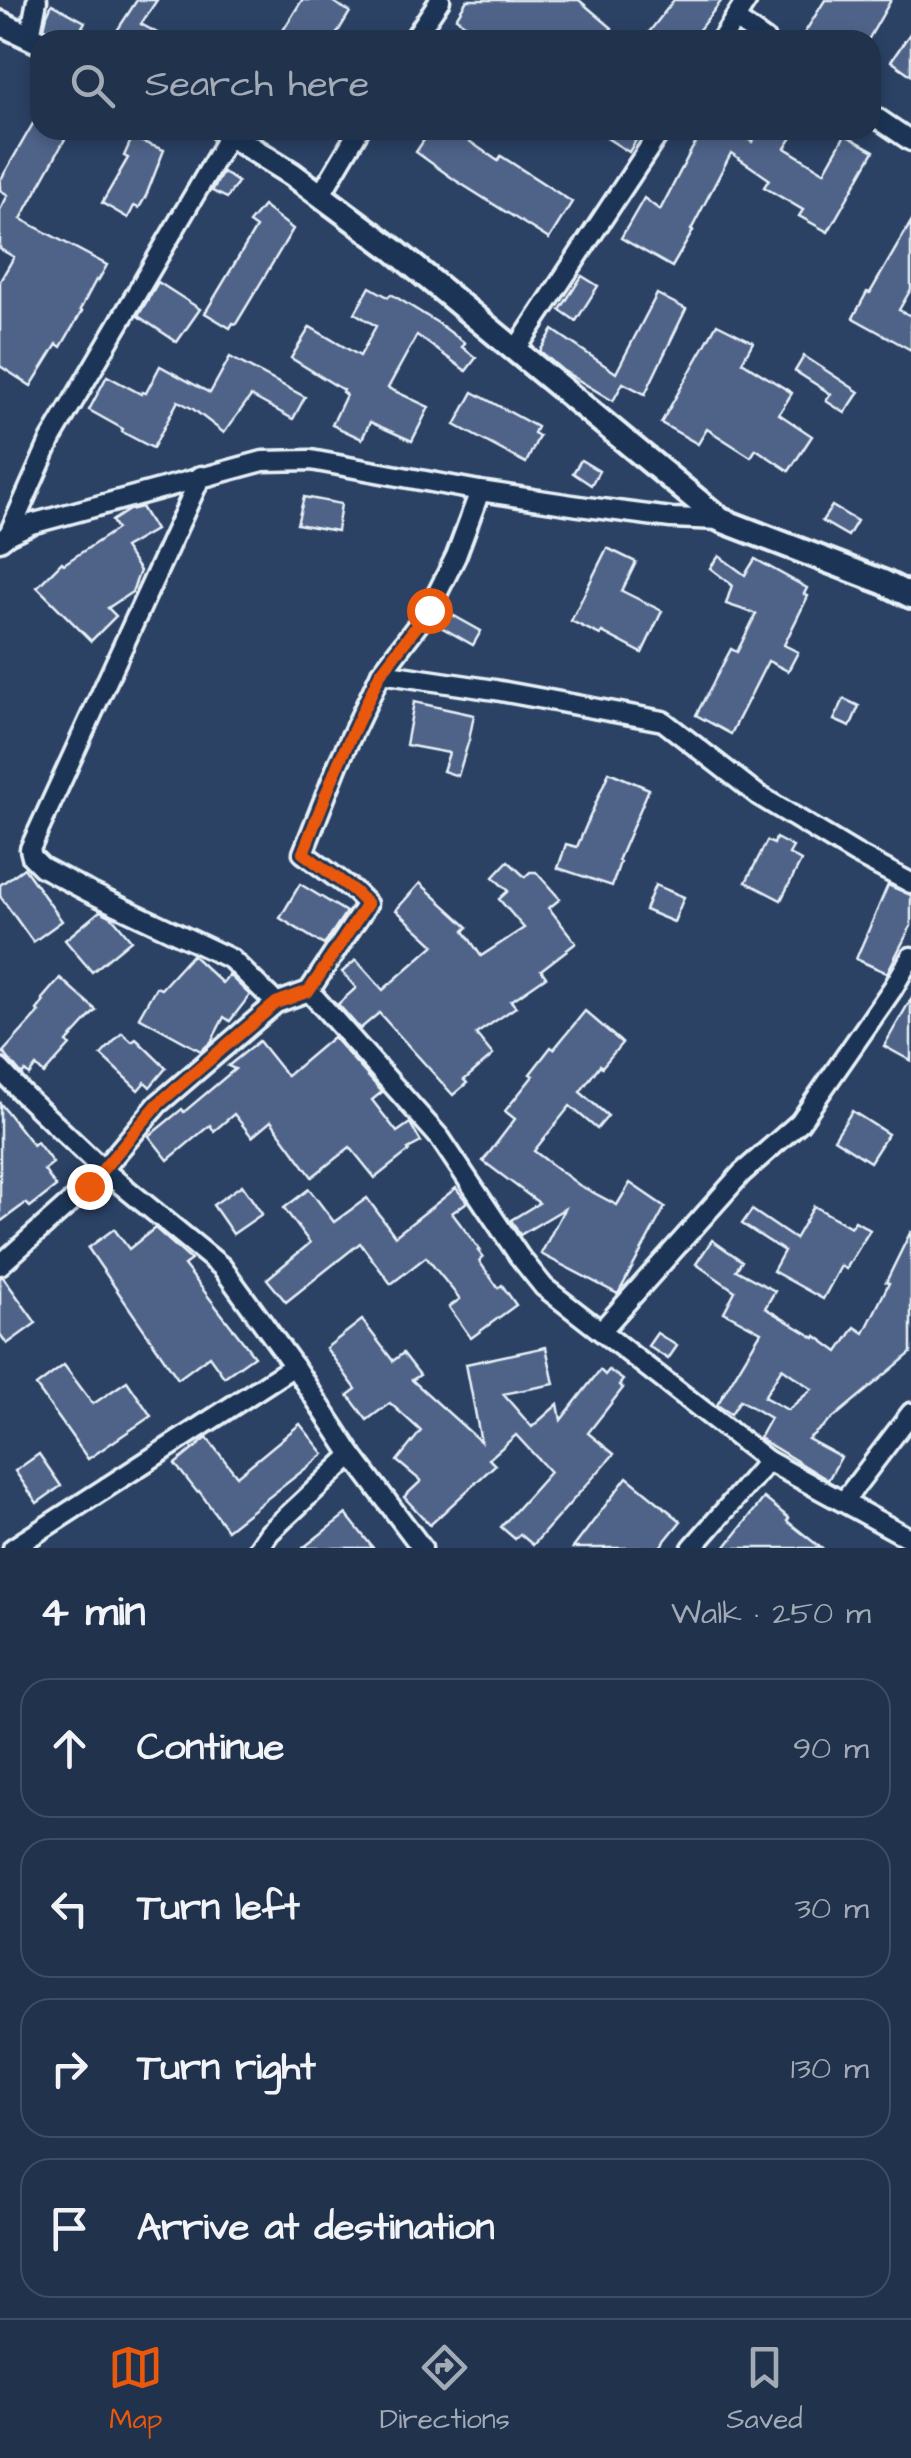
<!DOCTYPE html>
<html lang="en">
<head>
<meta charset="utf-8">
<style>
	body { margin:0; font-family:"Architects Daughter",sans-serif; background:#2d3e56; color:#f1f3f6 }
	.stop { position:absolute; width:30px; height:30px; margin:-22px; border:8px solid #ea580c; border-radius:50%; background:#fff }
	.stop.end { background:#ea580c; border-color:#fff; box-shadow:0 2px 10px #0008 }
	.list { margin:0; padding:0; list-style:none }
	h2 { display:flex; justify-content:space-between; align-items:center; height:130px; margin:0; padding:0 40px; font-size:42px }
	h2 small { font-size:32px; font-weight:400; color:#a2aab5 }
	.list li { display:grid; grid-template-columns:65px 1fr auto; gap:30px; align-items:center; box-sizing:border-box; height:140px; margin:0 20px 20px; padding:0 20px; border:2px solid #3d4d64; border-radius:30px }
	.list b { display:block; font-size:38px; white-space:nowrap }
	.list em { font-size:32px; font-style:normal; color:#a2aab5 }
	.icon { flex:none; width:55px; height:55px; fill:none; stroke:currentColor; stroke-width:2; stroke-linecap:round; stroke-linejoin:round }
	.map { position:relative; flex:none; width:911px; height:1548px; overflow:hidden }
	.search { position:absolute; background:#20324c; box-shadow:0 5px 15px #0003; left:30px; right:30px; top:30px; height:110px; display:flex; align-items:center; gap:25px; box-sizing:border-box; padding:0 35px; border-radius:30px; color:#a2aab5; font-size:38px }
	.sheet { height:770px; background:#20324c }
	nav { display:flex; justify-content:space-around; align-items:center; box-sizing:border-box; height:140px; border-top:2px solid #3d4d64; background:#20324c; font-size:28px; color:#a2aab5 }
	nav a { display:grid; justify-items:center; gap:5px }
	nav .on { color:#ea580c }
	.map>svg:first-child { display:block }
	.building { fill:#4f6389; stroke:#e8f1f8; stroke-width:2.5; fill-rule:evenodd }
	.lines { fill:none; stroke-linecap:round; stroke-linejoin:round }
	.minor-casing { stroke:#e8f1f8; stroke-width:25 }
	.tertiary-casing { stroke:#e8f1f8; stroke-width:30 }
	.minor { stroke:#1d3557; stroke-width:18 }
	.tertiary { stroke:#1d3557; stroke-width:22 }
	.route { stroke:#ea580c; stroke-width:12 }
</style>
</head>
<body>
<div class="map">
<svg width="911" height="1548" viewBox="0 0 911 1548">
	<rect width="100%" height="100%" fill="#2b4265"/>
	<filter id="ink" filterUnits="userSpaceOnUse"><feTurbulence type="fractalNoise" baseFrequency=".01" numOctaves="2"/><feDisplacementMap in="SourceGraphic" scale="20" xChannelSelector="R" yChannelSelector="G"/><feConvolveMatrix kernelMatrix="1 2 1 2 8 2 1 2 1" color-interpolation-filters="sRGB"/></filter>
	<g filter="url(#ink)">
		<!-- building -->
		<g class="building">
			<path d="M137,0H157L141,24L170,40H111Z"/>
			<path d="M302,0H330L350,12L333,40H277Z"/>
			<path d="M467,0H579L612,28L602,40H489L456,18Z"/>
			<path d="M674,0H722L691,40H643Z"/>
			<path d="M825,0H891L868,40H800Z"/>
			<path d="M52,4L85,22L82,27L105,40H55L52,33L44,28L47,15Z"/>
			<path d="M911,32V75L891,61Z"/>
			<path d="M34,122L40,125V130H50L65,139L21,219L107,265L98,281L96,280L80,310L82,311L61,347L57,344L31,386L0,366V281L14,257L0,249V210L8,195L0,190V181Z"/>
			<path d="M409,130H453L498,161L501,156L572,202L549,239L455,180L416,152L424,140Z"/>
			<path d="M594,130H642L629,152Z"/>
			<path d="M705,130H735L752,142L760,130H797L785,148L824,172L845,135L874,151L828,232L799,216L803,210L764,187L769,179L731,153L691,230L693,231L672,267L621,238L644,198L660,210L692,149Z"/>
			<path d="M132,138L164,150L146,196L139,208L134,206L128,218L102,203L128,158L124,156Z"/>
			<path d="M223,172L238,182L227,198L212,191Z"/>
			<path d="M263,206L293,229L236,324L233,323L230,328L205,313L256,228L249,223Z"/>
			<path d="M911,222V289L899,310L911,316V350L853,318L867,292L870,293Z"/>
			<path d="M582,276L598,286L576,321L560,310Z"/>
			<path d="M158,282L200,309L177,342L138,316Z"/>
			<path d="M370,287L388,297L391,294L438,323L465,343L462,347L476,358L466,371L417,335L388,388L429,407L412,441L370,422L362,439L332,425L346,395L342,392L343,390L291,358L310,327L360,356L376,326L355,313Z"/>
			<path d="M657,294L686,309L645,394L623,383L613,401L562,370L540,351L553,330L616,373Z"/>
			<path d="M717,324L753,342L742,362L792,393L779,414L812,436L789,471L756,449L751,457L707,429L698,444L661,423Z"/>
			<path d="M804,356L859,392L845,413L826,401L831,394L795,371Z"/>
			<path d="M230,357L305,397L293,419L251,396L224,433L193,409L178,401L153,448L122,432L123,429L89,410L107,376L141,394L142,392L146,393L160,366L210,393Z"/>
			<path d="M473,392L537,427L534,433L539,436L526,463L455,425Z"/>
			<path d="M581,460L599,471L591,485L573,473Z"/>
			<path d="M304,497L341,504L337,531L297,524Z"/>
			<path d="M832,506L857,521L848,536L822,521Z"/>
			<path d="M141,507L155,530L124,548L140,571L132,592L108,608L116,616L91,641L37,587L62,562L64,564L117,529L112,521L129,510Z"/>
			<path d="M607,548L636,562L622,591L662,611L642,653L602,632L600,635L571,621Z"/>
			<path d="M719,556L745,575L755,559L807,588L804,594L808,596L784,645L798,652L788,671L768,661L731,734L696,715L731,649L737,652L756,614L726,604L732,585L710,568Z"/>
			<path d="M449,613L481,631L473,645L441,627Z"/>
			<path d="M844,699L859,706L850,727L834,720Z"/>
			<path d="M414,702L474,715L469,740L458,776L443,771L449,753L406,745Z"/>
			<path d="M609,772L649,789L618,861L620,862L612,886L558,868L566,844L577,847Z"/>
			<path d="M776,838L793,847L789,854L801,861L781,900L746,882L767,841L774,844Z"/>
			<path d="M508,861L525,877L530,872H536L560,899L549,908L576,943L541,970L546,977L511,1001L516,1007L476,1034L493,1055L464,1080L467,1083L453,1095L379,1013L360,1029L338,1004L356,988L342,972L356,960L383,990L434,945L396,910L420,883L468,927L464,931L481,956L524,928L499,899L508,891L493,877Z"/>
			<path d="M24,868L62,921L33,942L0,896V885Z"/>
			<path d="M300,884L346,912L324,945L280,918Z"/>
			<path d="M655,885L684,897L674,922L645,910Z"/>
			<path d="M888,885L911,895V926L887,973L856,959Z"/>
			<path d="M100,911L112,917L131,940L92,972L65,940Z"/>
			<path d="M192,955L222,983L229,975L250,995L230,1021L224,1017L211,1042L201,1051L139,1017L156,987L161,989Z"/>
			<path d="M60,978L96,1010L67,1042L70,1045L44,1074L36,1066L29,1075L25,1071L22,1075L3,1052L39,1012L37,1010L44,1001L42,999Z"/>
			<path d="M911,999V1061L884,1046Z"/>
			<path d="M585,1011L622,1043L602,1067L600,1065L580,1092L608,1116L597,1129L570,1106L534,1151L579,1185L617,1205L630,1183L665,1207L618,1294L541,1254L564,1209L520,1235L511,1220L539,1203L483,1161L515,1119L505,1111L533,1076L530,1074L551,1047L554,1049Z"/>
			<path d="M122,1033L132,1042L136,1039L166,1068L150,1087L145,1082L138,1090L101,1055Z"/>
			<path d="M333,1037L382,1092L372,1100L397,1132L410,1123L421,1142L408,1149L409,1151L375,1178L350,1147L312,1177L271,1121L252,1137L234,1114L214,1131L210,1125L168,1160L149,1136L182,1109L184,1112L235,1069L228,1066L259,1041L287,1076Z"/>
			<path d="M0,1103L33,1145L37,1142L53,1163L44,1170L56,1187L30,1207L26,1203L0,1222Z"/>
			<path d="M852,1111L888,1134L870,1162L834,1139Z"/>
			<path d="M242,1185L262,1214L233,1234L213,1205Z"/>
			<path d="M456,1188L467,1202L452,1213L480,1250L478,1251L483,1257L479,1261L498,1288L502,1285L516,1305L471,1338L449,1307L460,1299L426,1257L391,1284L360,1243L286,1302L267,1279L310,1243L284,1208L309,1189L334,1222L367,1198L395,1236Z"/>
			<path d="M814,1206L851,1227L855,1221L870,1230L846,1269L841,1266L823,1299L773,1271L784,1251L742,1224L752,1210L795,1239Z"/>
			<path d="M155,1228L191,1260L184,1265L254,1356L224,1377L209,1356L178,1379L88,1248L114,1229L129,1249Z"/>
			<path d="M911,1231V1353L808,1439L841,1457L828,1480L759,1438L770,1418L740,1400L731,1414L717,1405L761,1332L724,1312L735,1291L696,1264L712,1240L742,1261L736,1270L775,1291L765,1308L815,1338L816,1336L838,1352L855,1327L864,1333L889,1283L886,1282ZM782,1368L812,1389L788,1410L764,1397Z"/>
			<path d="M0,1277H3L36,1323L7,1344L0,1334Z"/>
			<path d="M362,1320L393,1361L403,1353L420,1375L412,1380L481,1442L466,1364L546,1347L554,1384L503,1394L532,1427L558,1404L561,1420L600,1370L605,1375L609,1370L623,1380L619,1385L623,1388L588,1433L614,1454L533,1545L520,1534L515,1539L501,1527L550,1472L516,1435L489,1459L495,1465L430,1525L404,1497L421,1481L397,1461L421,1431L390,1403L367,1420L348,1395L356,1389L326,1348Z"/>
			<path d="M657,1333L677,1346L668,1359L648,1346Z"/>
			<path d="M64,1365L93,1404L127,1381L151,1416L88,1459L36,1386Z"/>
			<path d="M300,1424L324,1454L227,1530L199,1491L197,1492L175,1464L207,1438L237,1476Z"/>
			<path d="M39,1454L61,1486L37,1503L15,1471Z"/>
			<path d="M627,1477L681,1521L659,1548H573Z"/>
			<path d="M764,1498L789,1518L787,1521L821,1548H725Z"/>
			<path d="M346,1514L373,1548H303Z"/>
		</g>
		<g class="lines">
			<defs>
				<g id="minor">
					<path d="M735,19L765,40"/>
					<path d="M30,37L37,0"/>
					<path d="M413,40L440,0"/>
					<path d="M721,40L747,0"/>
					<path d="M871,114L911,141"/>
					<path d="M320,196L359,130"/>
					<path d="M515,351L661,130"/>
					<path d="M201,476L30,849L32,857L42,867L87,891L231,959L276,1003"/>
					<path d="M9,534L51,439L230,134"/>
					<path d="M0,541L9,534L31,524L263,461L311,460L480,491L579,506L671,518L721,520"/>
					<path d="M381,673L495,690L663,721L758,795L856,854L911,883"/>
					<path d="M309,991L440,1138L519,1256L544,1287L768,1461L911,1539"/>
					<path d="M0,1069L23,1094L102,1169L222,1267L294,1366L352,1455L422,1548"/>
					<path d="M0,1265L89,1186L158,1104L276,1003L309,991L367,904L354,891L303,853L339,762L381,673L429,610L456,556L480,491"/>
					<path d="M601,1331L742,1173L800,1122L893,988L911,957"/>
					<path d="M844,1501L911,1413"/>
					<path d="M13,1548L294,1366"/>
					<path d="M259,1548L269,1533L352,1455"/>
					<path d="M692,1548L768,1461"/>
				</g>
				<g id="tertiary">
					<path d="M0,23L40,42"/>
					<path d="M222,130L292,174L394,250L721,520L883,582L911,596"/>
				</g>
			</defs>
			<!-- minor casing -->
			<use href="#minor" class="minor-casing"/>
			<!-- tertiary casing -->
			<use href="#tertiary" class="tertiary-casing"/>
			<!-- minor -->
			<use href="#minor" class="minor"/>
			<!-- tertiary -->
			<use href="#tertiary" class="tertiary"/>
		</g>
	</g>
	<g class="lines" filter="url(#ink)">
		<!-- route -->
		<path class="route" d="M89,1186L158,1104L276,1003L309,991L367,904L354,891L303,853L339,762L380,674L429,610"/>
	</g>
</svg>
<div class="stop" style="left:429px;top:610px"></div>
<div class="stop end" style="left:89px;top:1186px"></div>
<div class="search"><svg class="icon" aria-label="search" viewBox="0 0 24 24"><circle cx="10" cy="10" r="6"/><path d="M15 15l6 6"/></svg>Search here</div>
</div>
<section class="sheet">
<h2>4 min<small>Walk · 250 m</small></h2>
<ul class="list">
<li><svg class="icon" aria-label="ahead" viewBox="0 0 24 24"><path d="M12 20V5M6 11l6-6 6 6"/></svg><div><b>Continue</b></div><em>90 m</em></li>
<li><svg class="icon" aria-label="left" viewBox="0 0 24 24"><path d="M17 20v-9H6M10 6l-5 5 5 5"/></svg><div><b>Turn left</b></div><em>30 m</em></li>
<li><svg class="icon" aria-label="right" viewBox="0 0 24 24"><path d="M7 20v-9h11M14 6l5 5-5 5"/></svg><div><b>Turn right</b></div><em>130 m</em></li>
<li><svg class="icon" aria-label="arrive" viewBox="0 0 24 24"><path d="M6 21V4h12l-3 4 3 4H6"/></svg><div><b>Arrive at destination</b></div></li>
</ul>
</section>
<nav>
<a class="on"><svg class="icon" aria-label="map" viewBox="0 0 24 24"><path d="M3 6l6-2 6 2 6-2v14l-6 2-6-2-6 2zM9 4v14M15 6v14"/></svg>Map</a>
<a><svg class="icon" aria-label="directions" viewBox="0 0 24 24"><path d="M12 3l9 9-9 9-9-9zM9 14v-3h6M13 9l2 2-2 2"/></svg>Directions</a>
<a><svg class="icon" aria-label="saved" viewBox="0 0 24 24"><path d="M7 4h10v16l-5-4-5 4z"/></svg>Saved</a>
</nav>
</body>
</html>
